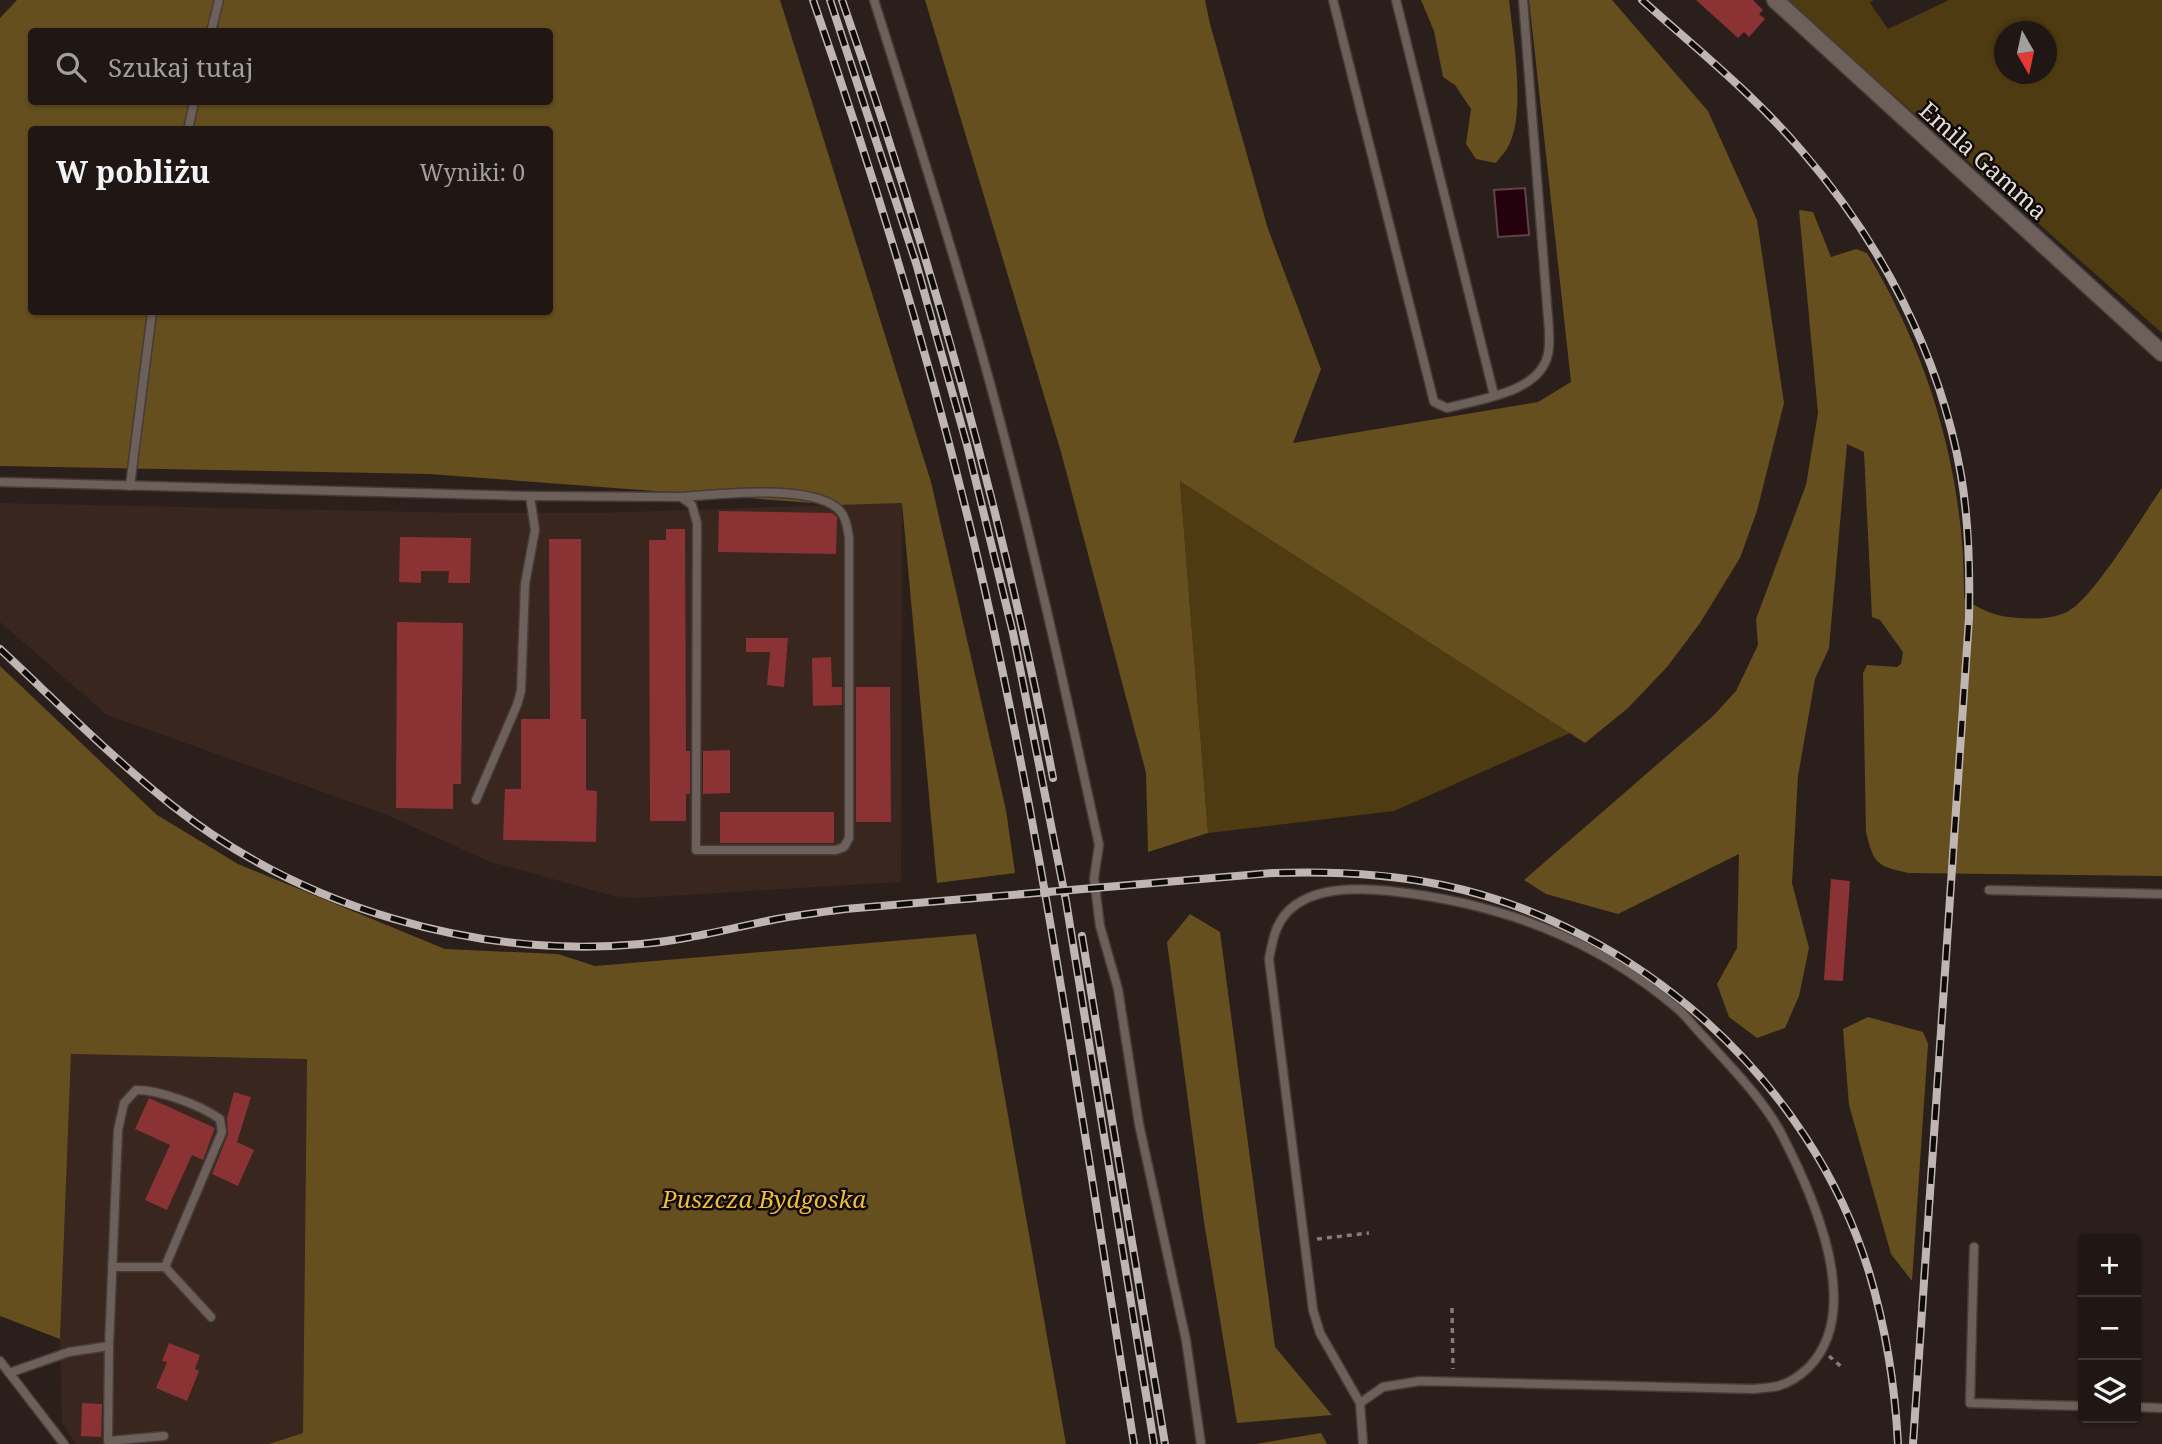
<!DOCTYPE html>
<html lang="pl">
<head>
<meta charset="utf-8">
<style>
	body { margin:0; font-family:"Noto Serif",serif; background:#2d2422; color:#f1f3f6 }
	.controls { position:absolute; right:21px; bottom:21px; display:grid; overflow:hidden; border-radius:7px; box-shadow:0 2px 5px #0004 }
	.controls button { width:63px; height:63px; display:grid; place-items:center; padding:0; border:0; border-bottom:2px solid #3d3634; background:#201714; color:#f1f3f6; font:35px sans-serif }
	.compass { position:absolute; left:1994px; top:21px; width:63px; height:63px; border-radius:50%; background:#201714; box-shadow:0 2px 5px #0004; rotate:171deg }
	.list { margin:0; padding:0; list-style:none }
	h2 { display:flex; justify-content:space-between; align-items:center; height:91px; margin:0; padding:0 28px; font-size:30px }
	h2 small { font-size:23px; font-weight:400; color:#a29fa0 }
	.icon { flex:none; width:38px; height:38px; fill:none; stroke:currentColor; stroke-width:2; stroke-linecap:round; stroke-linejoin:round }
	.map { position:relative; flex:none; width:2162px; height:1444px; overflow:hidden }
	.search { position:absolute; background:#201714; box-shadow:0 2px 5px #0004; left:28px; top:28px; width:525px; height:77px; display:flex; align-items:center; gap:18px; box-sizing:border-box; padding:0 24px; border-radius:7px; color:#a29fa0; font-size:26px }
	.panel { position:absolute; background:#201714; box-shadow:0 2px 5px #0004; left:28px; top:126px; width:525px; height:189px; border-radius:7px }
	.map>svg:first-child { display:block }
	.built { fill:#38261f }
	.green { fill:#4e3b11; fill-rule:evenodd }
	.forest { fill:#654f1e; fill-rule:evenodd }
	.water { fill:#25000d; stroke:#5f424a; stroke-width:2 }
	.building { fill:#8a3234 }
	.lines { fill:none; stroke-linecap:round; stroke-linejoin:round }
	.service-casing { stroke:#453c39; stroke-width:11 }
	.minor-casing { stroke:#453c39; stroke-width:19 }
	.path { stroke:#857c78; stroke-width:3.5; stroke-dasharray:5 5; stroke-linecap:butt }
	.service { stroke:#6d605a; stroke-width:8 }
	.minor { stroke:#6d605a; stroke-width:16 }
	.rail-casing { stroke:#bfb6b3; stroke-width:8 }
	.rail { stroke:#0f0a08; stroke-width:5; stroke-dasharray:16; stroke-linecap:butt }
	.labels { text-anchor:middle; dominant-baseline:central; stroke-width:5; stroke-linejoin:round; paint-order:stroke }
	.street-label { font-size:24px; fill:#e5ddda; stroke:#0f0a08 }
	.park-label { font-size:24px; font-style:italic; fill:#f1bc3b; stroke:#0f0a08 }
</style>
</head>
<body>
<div class="map">
<svg width="2162" height="1444" viewBox="0 0 2162 1444">
	<rect width="100%" height="100%" fill="#2a1f1b"/>
	<!-- built -->
	<g class="built">
		<path d="M0,503L471,513H596L902,503L901,882L635,898L613,896L488,861L387,815L107,715L0,622Z"/>
		<path d="M71,1054L307,1059L303,1433L269,1444H76L62,1423L60,1339Z"/>
	</g>
	<!-- green -->
	<g class="green">
		<path d="M1786,0H1873L1870,3L1888,29L1949,0H2162V333ZM2004,32H2046V74H2004Z"/>
		<path d="M1180,480L1570,733L1394,811L1208,833Z"/>
	</g>
	<!-- forest -->
	<g class="forest">
		<path d="M17,0H780L931,482L1006,810L1015,873L937,883L902,503L839,505L429,474L0,466V18ZM32,32H550V102H32ZM32,130H550V312H32Z"/>
		<path d="M925,0H1205L1210,24L1268,229L1321,369L1293,443L1538,402L1571,382L1529,0H1612L1708,111L1757,220L1784,403L1757,511L1740,558L1700,623L1667,667L1628,708L1585,743L1180,481L1208,833L1148,852L1146,773L1061,452Z"/>
		<path d="M1421,0H1509C1513,37 1526,113 1509,145C1506,152 1500,157 1496,163L1476,159L1466,144L1471,109L1455,85L1443,77L1434,31Z"/>
		<path d="M1799,210L1813,212L1831,257L1856,249L1867,253C1930,357 1965,475 1964,598C1979,610 1998,617 2018,618C2033,619 2053,619 2067,612C2094,598 2142,516 2162,488V876L1909,873C1877,866 1874,865 1866,832L1863,673L1867,665L1897,667L1901,664L1903,652L1880,620L1872,617L1864,452L1847,444L1829,648L1815,679L1798,776L1792,883L1809,948L1799,996L1785,1028L1757,1038L1729,1017L1717,984L1737,948L1739,854L1618,914L1546,894L1524,880L1713,716L1736,691L1758,645L1756,619L1806,485L1818,413Z"/>
		<path d="M0,666L157,815L238,864L445,949L558,954L595,966L976,934L1066,1444H269L303,1433L307,1059L71,1054L60,1339L0,1316Z"/>
		<path d="M1190,914L1220,932L1275,1347L1332,1415L1237,1423L1204,1222L1167,942Z"/>
		<path d="M1868,1017L1923,1032L1928,1044L1912,1281L1891,1254L1849,1105L1843,1029Z"/>
		<path d="M1321,1433L1327,1444H1255Z"/>
	</g>
	<!-- water -->
	<path class="water" d="M1525,188L1529,235L1498,237L1494,190Z"/>
	<!-- building -->
	<g class="building">
		<path d="M1696,0H1753L1763,10L1759,14L1765,19L1749,37L1744,32L1738,38Z"/>
		<path d="M719,511L832,513L837,517L836,554L718,552Z"/>
		<path d="M666,529H685L686,751H690V794H686V821H650L649,540H666Z"/>
		<path d="M400,537L471,538L470,583H448L449,571H421V583L399,582Z"/>
		<path d="M549,539H581V719H586V790L597,791L596,842L503,840L505,789H521V719H550Z"/>
		<path d="M397,622L463,623L461,784H453V809L396,808Z"/>
		<path d="M746,638H788L784,687L767,685L770,652H746Z"/>
		<path d="M831,657L832,687H842V705L813,706L812,658Z"/>
		<path d="M856,687H890L891,822H856Z"/>
		<path d="M730,750V793L703,794V751Z"/>
		<rect x="720" y="812" width="114" height="31"/>
		<path d="M1831,879L1850,881L1843,981L1824,980Z"/>
		<path d="M234,1092L251,1097L237,1142L254,1150L238,1186L212,1174L228,1134L227,1118Z"/>
		<path d="M149,1098L215,1128L203,1160L192,1155L167,1210L145,1200L170,1145L135,1129Z"/>
		<path d="M169,1343L200,1355L195,1369L199,1371L187,1401L156,1388L167,1362L162,1361Z"/>
		<path d="M82,1403L102,1404L101,1437L81,1436Z"/>
	</g>
	<g class="lines">
		<defs>
			<g id="service">
				<path d="M874,0C912,121 951,243 985,365C1029,524 1064,684 1099,845L1094,878L1100,926L1118,989L1139,1124L1186,1340L1201,1444"/>
				<path d="M1333,0L1434,402L1447,408C1479,399 1540,393 1548,354C1551,339 1548,320 1547,305L1523,0"/>
				<path d="M1396,0L1494,395"/>
				<path d="M211,32L219,0"/>
				<path d="M188,130L194,102"/>
				<path d="M0,482L530,496L681,497L692,505L697,523L696,850H836L844,847L849,838V537C847,527 846,515 837,508C808,484 718,494 681,497"/>
				<path d="M130,486L152,312"/>
				<path d="M476,800L517,705L521,691L525,584L535,530L530,496"/>
				<path d="M1989,890L2162,894"/>
				<path d="M1974,1247L1970,1403L2083,1406"/>
				<path d="M165,1267L211,1317"/>
				<path d="M109,1346L108,1441L164,1436"/>
				<path d="M0,1361L64,1444"/>
				<path d="M9,1373L69,1352L109,1346L118,1130L124,1103L136,1090C160,1090 200,1105 220,1119L222,1132L165,1267H112"/>
				<path d="M1360,1403L1383,1387L1420,1381L1752,1389C1760,1388 1770,1388 1778,1386C1789,1383 1801,1375 1809,1367C1865,1309 1813,1195 1782,1135C1764,1100 1730,1066 1703,1036C1695,1028 1687,1017 1678,1009C1593,937 1499,903 1390,891C1352,887 1295,886 1277,928C1273,937 1271,949 1269,959L1313,1310L1320,1333L1360,1403L1363,1444"/>
				<path d="M2136,1407L2162,1408"/>
			</g>
			<path id="minor" d="M1775,0L2162,353"/>
		</defs>
		<!-- service casing -->
		<use href="#service" class="service-casing"/>
		<!-- minor casing -->
		<use href="#minor" class="minor-casing"/>
		<!-- path -->
		<g class="path">
			<path d="M1317,1239L1369,1233"/>
			<path d="M1452,1308L1453,1369"/>
			<path d="M1829,1356L1844,1369"/>
		</g>
		<!-- service -->
		<use href="#service" class="service"/>
		<!-- minor -->
		<use href="#minor" class="minor"/>
		<defs>
			<g id="rail">
				<path d="M813,0C875,178 930,359 974,543C1044,839 1085,1143 1134,1444"/>
				<path d="M830,0L916,263L967,445L1013,633L1066,901L1154,1444"/>
				<path d="M842,0C930,255 1003,513 1053,778"/>
				<path d="M1642,0C1696,48 1754,95 1801,150C1880,241 1940,354 1961,475C1969,522 1970,570 1969,618L1913,1444"/>
				<path d="M0,649C57,702 112,758 173,806C302,908 477,959 641,944C687,940 731,928 777,919C799,915 822,912 845,909L1273,873C1330,871 1386,873 1442,885C1636,925 1811,1081 1869,1272C1886,1329 1895,1385 1898,1444"/>
				<path d="M1082,936L1165,1444"/>
			</g>
		</defs>
		<!-- rail casing -->
		<use href="#rail" class="rail-casing"/>
		<!-- rail -->
		<use href="#rail" class="rail"/>
	</g>
	<g class="labels">
		<!-- street labels -->
		<g class="street-label">
			<text transform="translate(1984 160) rotate(42)">Emila Gamma</text>
		</g>
		<!-- park labels -->
		<g class="park-label">
			<text x="764" y="1198">Puszcza Bydgoska</text>
		</g>
	</g>
</svg>
<div class="controls">
<button>+</button>
<button>−</button>
<button><svg class="icon" aria-label="layers" viewBox="0 0 24 24"><path d="M12 4l9 5-9 5-9-5zM3 14l9 5 9-5"/></svg></button>
</div>
<svg class="compass" viewBox="-18 -18 36 36"><path d="M0-13l5 13h-10z" fill="#e53935"/><path d="M0 13l5-13h-10z" fill="#a29fa0"/></svg>
<div class="search"><svg class="icon" aria-label="search" viewBox="0 0 24 24"><circle cx="10" cy="10" r="6"/><path d="M15 15l6 6"/></svg>Szukaj tutaj</div>
<section class="panel">
<h2>W pobliżu<small>Wyniki: 0</small></h2>
<ul class="list">
</ul>
</section>
</div>
</body>
</html>
